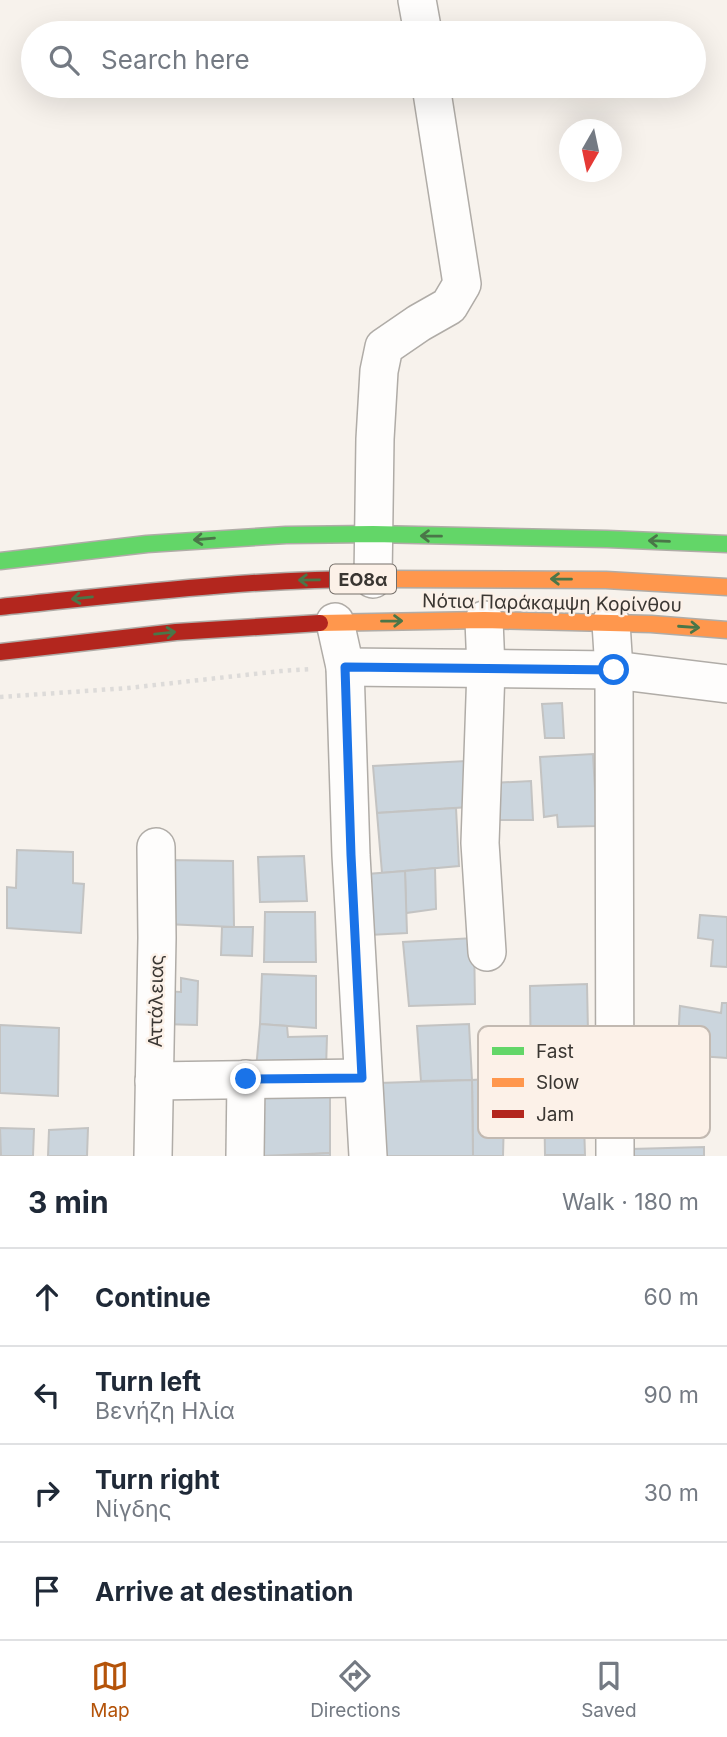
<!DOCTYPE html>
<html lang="en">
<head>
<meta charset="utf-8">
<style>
	body { margin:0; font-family:Inter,sans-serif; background:#f6f6f7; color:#1f2937 }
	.compass { position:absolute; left:559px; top:119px; width:63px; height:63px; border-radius:50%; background:#fff; box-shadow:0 7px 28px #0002; rotate:189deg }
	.stop { position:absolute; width:21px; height:21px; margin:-16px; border:5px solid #1a73e8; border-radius:50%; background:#fff }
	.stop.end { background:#1a73e8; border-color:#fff; box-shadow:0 2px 7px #0008 }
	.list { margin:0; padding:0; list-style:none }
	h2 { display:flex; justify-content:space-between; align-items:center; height:91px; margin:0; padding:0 28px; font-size:30px }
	h2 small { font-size:23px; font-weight:400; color:#747a83 }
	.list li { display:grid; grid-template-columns:46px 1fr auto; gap:21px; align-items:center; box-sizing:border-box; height:98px; padding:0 28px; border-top:2px solid #e0e1e3 }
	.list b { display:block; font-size:26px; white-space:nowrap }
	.list p { margin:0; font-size:23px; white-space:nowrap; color:#747a83 }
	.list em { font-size:23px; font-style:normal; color:#747a83 }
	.icon { flex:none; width:38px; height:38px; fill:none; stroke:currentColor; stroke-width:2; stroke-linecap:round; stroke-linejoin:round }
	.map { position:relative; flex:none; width:727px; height:1156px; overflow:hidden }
	.search { position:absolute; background:#fff; box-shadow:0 7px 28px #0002; left:21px; right:21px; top:21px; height:77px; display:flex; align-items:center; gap:18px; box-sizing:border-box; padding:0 24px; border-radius:38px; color:#747a83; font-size:26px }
	.sheet { height:483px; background:#fff }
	nav { display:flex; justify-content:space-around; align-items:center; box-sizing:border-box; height:98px; border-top:2px solid #e0e1e3; background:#fff; font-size:19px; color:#747a83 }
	nav a { display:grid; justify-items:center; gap:4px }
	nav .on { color:#b45309 }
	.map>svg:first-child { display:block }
	.building { fill:#cbd5dd; stroke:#c3c3c2; stroke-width:2 }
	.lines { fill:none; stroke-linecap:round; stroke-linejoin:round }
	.street-casing { stroke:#b0aca7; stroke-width:40 }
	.fast-casing { stroke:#b0aca7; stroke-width:19 }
	.slow-casing { stroke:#b0aca7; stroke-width:19 }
	.jam-casing { stroke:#b0aca7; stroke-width:19 }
	.path { stroke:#dddbd9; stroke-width:4.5; stroke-dasharray:3.5 5; stroke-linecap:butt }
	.street { stroke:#fefdfc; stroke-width:37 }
	.fast { stroke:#63d668; stroke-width:16 }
	.slow { stroke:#ff974d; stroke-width:16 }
	.jam { stroke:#b3261e; stroke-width:16 }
	.oneway { stroke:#4a7648 }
	.route { stroke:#1a73e8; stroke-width:9 }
	.labels { text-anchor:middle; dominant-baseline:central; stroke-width:5; stroke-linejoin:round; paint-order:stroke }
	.shield { fill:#fcf1e8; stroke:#746e69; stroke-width:2 }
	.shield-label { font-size:18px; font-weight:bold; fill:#3a3632 }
	.street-label { font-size:19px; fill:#3a3632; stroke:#fcf1e8 }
	.key { fill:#fcf1e8; stroke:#c2b9b1; stroke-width:2 }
	.key-label { font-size:19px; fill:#3a3632 }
</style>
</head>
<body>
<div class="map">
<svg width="727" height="1156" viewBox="0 0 727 1156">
	<rect width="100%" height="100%" fill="#f7f2ec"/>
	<!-- building -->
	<g class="building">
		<path d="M562,703L564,738H545L542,704Z"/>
		<path d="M593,754L597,826L558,827L557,815L544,817L540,757Z"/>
		<path d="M466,761L469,807L377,813L373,766Z"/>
		<path d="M531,781L533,820H494L492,783Z"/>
		<path d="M456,808L459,866L382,873L377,813Z"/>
		<path d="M17,850L73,852V883L84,884L81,933L7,928V887L16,888Z"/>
		<path d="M304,856L307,901L260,902L258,857Z"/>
		<path d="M168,860L233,861L234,927L165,924Z"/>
		<path d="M435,868L436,909L406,913L405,871Z"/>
		<path d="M405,871L407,933L369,935L367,874Z"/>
		<path d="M265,912H315L316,962H264Z"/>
		<path d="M700,915L727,917V967L711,966L713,940L698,938Z"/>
		<path d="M222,927H253L252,956L221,955Z"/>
		<path d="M474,938L475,1004L409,1006L403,942Z"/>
		<path d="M262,974L316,976V1028L260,1024Z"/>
		<path d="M181,978L198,981L197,1025L162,1024L164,991L181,992Z"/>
		<path d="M587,984L589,1081L531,1084L530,986Z"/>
		<path d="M722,1003H727V1058L685,1055V1045L678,1042L680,1006L721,1013Z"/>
		<path d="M260,1024L287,1026L288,1037L327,1036L326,1069L256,1070Z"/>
		<path d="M469,1024L472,1080L421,1081L417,1026Z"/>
		<path d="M0,1025L59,1028L58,1096L0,1093Z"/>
		<path d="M505,1078L503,1156H473L472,1080Z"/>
		<path d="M472,1080L473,1156H385L379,1083Z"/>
		<path d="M583,1093L585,1155H545L544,1094Z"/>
		<path d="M330,1095V1153L261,1156V1098Z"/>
		<path d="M0,1128L34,1129L33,1156H1Z"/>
		<path d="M88,1128L87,1156H48L49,1130Z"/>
		<path d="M704,1147V1156H631V1149Z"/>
		<path d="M330,1153V1156H282Z"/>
	</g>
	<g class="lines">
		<defs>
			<g id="street">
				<path d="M417,0L423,33"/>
				<path d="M373,579L375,439L379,371L384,347L419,323L449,306L462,284L431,86"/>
				<path d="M484,620L486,669L480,843L487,952"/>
				<path d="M335,622L345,667L351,855L368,1156"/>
				<path d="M611,623L614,670L615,1156"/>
				<path d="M345,667L614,670L727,684"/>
				<path d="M154,1081L362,1078"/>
				<path d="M153,1156L157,938L156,847"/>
				<path d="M245,1156L246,1079"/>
			</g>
			<path id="fast" d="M0,561L147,544L286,535L373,534L607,539L727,544"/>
			<g id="slow">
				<path d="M382,579L606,580L727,587"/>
				<path d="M320,623L484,620L651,624L727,630"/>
			</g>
			<g id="jam">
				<path d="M0,607C127,594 254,578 382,579"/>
				<path d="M0,652L176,632L320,623"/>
			</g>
		</defs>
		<!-- street casing -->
		<use href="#street" class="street-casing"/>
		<!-- fast casing -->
		<use href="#fast" class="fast-casing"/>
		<!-- slow casing -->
		<use href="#slow" class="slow-casing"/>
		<!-- jam casing -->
		<use href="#jam" class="jam-casing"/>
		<!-- path -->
		<path class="path" d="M0,697L128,688L281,671L313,669"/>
		<!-- street -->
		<use href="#street" class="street"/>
		<!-- fast -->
		<use href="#fast" class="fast"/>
		<!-- slow -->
		<use href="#slow" class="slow"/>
		<!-- jam -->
		<use href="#jam" class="jam"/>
	</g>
	<!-- one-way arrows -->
	<defs><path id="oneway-shaft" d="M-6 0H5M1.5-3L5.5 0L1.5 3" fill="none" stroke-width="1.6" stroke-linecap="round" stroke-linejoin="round" transform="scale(1.75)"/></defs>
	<g class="oneway">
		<use href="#oneway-shaft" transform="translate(431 536) rotate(-179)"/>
		<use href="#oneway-shaft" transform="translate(204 539) rotate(175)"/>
		<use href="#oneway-shaft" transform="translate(659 541) rotate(-178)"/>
		<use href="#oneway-shaft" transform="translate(561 579) rotate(-179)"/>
		<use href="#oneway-shaft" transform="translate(309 580) rotate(179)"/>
		<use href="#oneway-shaft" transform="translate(82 598) rotate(174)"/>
		<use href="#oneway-shaft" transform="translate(392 621) rotate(-1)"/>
		<use href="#oneway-shaft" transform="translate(689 627) rotate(4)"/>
		<use href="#oneway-shaft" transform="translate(165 633) rotate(-6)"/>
	</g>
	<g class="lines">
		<!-- route -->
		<path class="route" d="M246,1079L362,1078L351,855L345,667L614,670"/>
	</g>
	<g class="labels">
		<!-- shield labels -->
		<rect class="shield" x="330" y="564.5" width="66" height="29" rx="5"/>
		<g class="shield-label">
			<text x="363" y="579">ΕΟ8α</text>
		</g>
		<!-- street labels -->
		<g class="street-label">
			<text transform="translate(552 603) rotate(1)">Νότια Παράκαμψη Κορίνθου</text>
			<text transform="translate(156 1001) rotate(-89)">Αττάλειας</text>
		</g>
	</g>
	<!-- legend -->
	<rect x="478" y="1026" width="232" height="112" rx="10" class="key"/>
	<rect x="492" y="1047" width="32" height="8" fill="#63d668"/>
	<rect x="492" y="1078" width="32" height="9" fill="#ff974d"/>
	<rect x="492" y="1110" width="32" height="8" fill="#b3261e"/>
	<g class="key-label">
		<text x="536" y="1058">Fast</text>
		<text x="536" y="1089">Slow</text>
		<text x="536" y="1121">Jam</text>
	</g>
</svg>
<svg class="compass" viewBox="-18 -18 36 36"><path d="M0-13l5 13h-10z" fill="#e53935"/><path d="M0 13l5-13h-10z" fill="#747a83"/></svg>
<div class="stop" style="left:614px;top:670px"></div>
<div class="stop end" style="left:246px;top:1079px"></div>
<div class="search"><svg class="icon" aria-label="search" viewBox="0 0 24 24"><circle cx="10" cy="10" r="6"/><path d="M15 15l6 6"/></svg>Search here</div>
</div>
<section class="sheet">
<h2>3 min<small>Walk · 180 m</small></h2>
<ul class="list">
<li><svg class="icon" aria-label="ahead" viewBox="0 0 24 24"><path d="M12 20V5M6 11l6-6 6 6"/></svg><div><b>Continue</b></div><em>60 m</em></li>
<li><svg class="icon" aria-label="left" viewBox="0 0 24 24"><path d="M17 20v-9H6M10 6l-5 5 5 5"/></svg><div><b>Turn left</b><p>Βενήζη Ηλία</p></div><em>90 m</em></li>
<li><svg class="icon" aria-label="right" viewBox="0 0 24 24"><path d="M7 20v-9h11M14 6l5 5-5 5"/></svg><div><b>Turn right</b><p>Νίγδης</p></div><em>30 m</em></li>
<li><svg class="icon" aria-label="arrive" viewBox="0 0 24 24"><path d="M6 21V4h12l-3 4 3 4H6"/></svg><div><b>Arrive at destination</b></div></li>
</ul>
</section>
<nav>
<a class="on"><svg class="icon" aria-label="map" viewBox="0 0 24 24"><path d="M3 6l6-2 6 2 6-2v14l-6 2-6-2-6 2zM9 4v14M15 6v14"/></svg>Map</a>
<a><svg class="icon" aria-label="directions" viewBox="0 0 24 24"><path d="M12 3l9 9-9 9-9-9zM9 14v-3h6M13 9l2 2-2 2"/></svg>Directions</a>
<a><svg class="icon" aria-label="saved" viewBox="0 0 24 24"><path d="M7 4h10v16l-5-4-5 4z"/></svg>Saved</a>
</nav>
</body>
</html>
